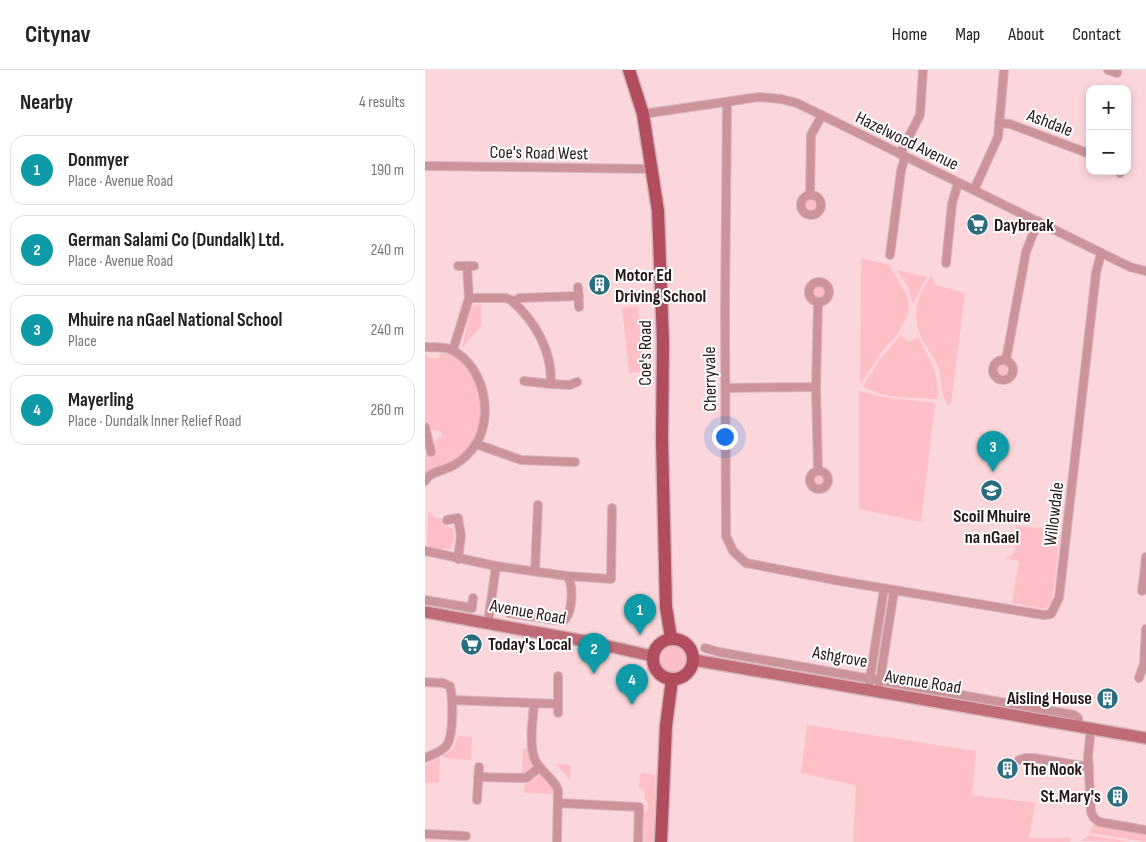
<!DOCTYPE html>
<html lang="en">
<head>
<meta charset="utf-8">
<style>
	body { margin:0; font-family:"Sofia Sans Condensed",sans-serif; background:#f2f2f2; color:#222 }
	.controls { position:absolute; right:15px; top:15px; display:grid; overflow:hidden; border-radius:10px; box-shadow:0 2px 8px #0003 }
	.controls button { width:45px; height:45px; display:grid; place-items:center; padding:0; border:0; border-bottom:1px solid #e0e0e0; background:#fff; color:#222; font:25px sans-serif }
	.you { position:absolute; left:299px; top:366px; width:18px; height:18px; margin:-12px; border:4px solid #fff; border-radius:50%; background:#1a73e8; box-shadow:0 0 0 8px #1a73e833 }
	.badge { display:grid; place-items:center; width:32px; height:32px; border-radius:50%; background:#7c3aed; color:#fff; font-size:16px; font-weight:700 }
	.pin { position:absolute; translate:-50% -41px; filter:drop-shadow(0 1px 2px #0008) }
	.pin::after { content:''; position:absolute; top:26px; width:18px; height:15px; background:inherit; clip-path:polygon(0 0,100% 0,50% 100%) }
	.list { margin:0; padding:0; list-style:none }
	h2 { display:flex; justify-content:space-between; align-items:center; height:65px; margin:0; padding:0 20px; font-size:21px }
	h2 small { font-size:16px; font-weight:400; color:#767676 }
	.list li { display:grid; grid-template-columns:32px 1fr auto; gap:15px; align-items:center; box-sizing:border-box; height:70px; margin:0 10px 10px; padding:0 10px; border:1px solid #e0e0e0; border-radius:15px }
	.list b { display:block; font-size:19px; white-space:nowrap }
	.list p { margin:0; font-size:16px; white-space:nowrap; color:#767676 }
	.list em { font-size:16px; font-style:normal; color:#767676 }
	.map { position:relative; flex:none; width:721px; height:772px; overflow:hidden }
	header { display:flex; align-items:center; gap:30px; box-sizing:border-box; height:70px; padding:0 25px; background:#fff; border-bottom:1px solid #e0e0e0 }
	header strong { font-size:24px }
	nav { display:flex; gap:28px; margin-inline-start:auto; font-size:18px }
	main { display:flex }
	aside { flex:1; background:#fff }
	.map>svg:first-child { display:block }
	.green { fill:#febfc6 }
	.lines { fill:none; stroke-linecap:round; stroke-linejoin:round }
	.street-casing { stroke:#d5b4b8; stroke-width:10 }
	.secondary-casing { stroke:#d5b4b8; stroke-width:14 }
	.primary-casing { stroke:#d5b4b8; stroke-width:15 }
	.street { stroke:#cd939a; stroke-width:8 }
	.secondary { stroke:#bf6b78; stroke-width:11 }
	.primary { stroke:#b24c5f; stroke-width:12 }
	.labels { text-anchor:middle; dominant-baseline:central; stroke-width:4; stroke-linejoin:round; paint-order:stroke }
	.street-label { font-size:18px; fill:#261719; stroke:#fff }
	.poi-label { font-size:18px; font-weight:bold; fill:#261719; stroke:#fff; text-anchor:start }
</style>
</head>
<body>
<header>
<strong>Citynav</strong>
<nav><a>Home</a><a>Map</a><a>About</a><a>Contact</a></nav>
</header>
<main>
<aside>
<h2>Nearby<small>4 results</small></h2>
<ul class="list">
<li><span class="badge" style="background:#0f9aa8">1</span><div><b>Donmyer</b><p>Place · Avenue Road</p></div><em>190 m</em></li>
<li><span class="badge" style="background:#0f9aa8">2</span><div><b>German Salami Co (Dundalk) Ltd.</b><p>Place · Avenue Road</p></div><em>240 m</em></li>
<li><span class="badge" style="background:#0f9aa8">3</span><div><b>Mhuire na nGael National School</b><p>Place</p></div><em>240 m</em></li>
<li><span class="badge" style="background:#0f9aa8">4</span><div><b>Mayerling</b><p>Place · Dundalk Inner Relief Road</p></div><em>260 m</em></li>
</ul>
</aside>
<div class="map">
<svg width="721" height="772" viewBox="0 0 721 772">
	<rect width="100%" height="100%" fill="#fbd7db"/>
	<!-- green -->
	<g class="green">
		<circle cx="386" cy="135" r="6"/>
		<path d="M436,188L464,195L483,227L484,243L471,266L458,280L435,315Z"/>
		<path d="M472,200L502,207L489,232H487L483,217Z"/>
		<path d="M507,205L510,215L540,223L526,334L523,335C514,321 518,311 513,296C510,288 505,283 501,276C485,251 490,228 507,205Z"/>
		<circle cx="394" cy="222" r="6"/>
		<path d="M56,234V256L37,278L46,238L49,235Z"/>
		<path d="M213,236L219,296L216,302L204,303L197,238Z"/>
		<path d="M476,265L484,272L493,267C504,290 515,301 512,329C488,327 459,330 438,316L456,288Z"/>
		<path d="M0,282L4,288H14L16,283C36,277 55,312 57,328C58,342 57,358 50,370C38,392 20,394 0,404V385L10,382L9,372L17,366L15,361L5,360L0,350Z"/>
		<circle cx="578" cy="300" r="5.5"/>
		<path d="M434,321L458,327L510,333L496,452L434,439Z"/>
		<circle cx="394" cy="411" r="6"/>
		<path d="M3,441L9,447L21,450V456L28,459L29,469L25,479H9L2,475Z"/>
		<path d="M591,456L627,459V463L635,464L627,533L620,539L587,533L594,491L578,488L585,486L590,481Z"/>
		<circle cx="248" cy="589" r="15"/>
		<path d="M382,655L551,681L547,725L610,733L604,768H645V772H428L431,715L376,703Z"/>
		<path d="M33,666L47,667L46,690L18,688V685L28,679Z"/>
		<path d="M98,679H104L108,691L106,701L97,705Z"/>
		<path d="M15,687L14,713L0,712V695Z"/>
		<path d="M131,694L146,695L145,710Z"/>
		<path d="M217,703L230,705L229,772H210L212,741H223V732L220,731L219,719H214L215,704Z"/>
		<path d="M116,705L128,716L131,724L99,723L100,713Z"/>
		<path d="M670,753L721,763V772L664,763Z"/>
		<path d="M664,765L705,772L656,771Z"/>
	</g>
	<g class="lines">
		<defs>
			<g id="street">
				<path d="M683,0L692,3"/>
				<path d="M302,33L300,241L301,466L308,481L321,493L415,511L619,545L626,544L634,528L671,203L676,183"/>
				<path d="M218,44L334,27L356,29L372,33L705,197L721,201"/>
				<path d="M574,53L585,54L665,84"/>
				<path d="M475,84L495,45L498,0"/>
				<path d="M0,96L228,99"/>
				<path d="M695,103L696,101"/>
				<path d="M549,120L573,67L579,0"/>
				<path d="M385,125L386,65L397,45"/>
				<circle cx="386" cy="135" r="10"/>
				<path d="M465,185L476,101L480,87"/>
				<path d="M521,193L527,134L533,113"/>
				<path d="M33,196H49"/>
				<circle cx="394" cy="222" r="10"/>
				<path d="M153,217L154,237"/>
				<path d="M44,228H81L86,230C111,252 127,281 126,314L99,311"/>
				<path d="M90,234V231L95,228L154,226"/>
				<path d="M0,277C8,278 19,276 27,280C59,296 69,345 51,374C46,382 37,391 29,395C19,401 5,401 0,411"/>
				<path d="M28,280L44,228L42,196"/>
				<circle cx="578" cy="300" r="10"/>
				<path d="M581,290L601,182L613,151"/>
				<path d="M126,314L145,315L152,312"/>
				<path d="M391,317L393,401"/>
				<path d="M301,318L391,317L393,232"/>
				<path d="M0,357L6,382"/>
				<path d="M51,374L96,390L150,392"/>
				<circle cx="394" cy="410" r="9"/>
				<path d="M22,450L33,448L36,466L33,489"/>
				<path d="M0,481L71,496L63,553"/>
				<path d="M71,496L142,506C149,515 148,544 138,551L84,543L80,538"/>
				<path d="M110,501L113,435"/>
				<path d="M142,506L186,509L187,438"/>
				<path d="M719,506L721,487"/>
				<path d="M717,521L719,506H721"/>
				<path d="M0,530L47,538L48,528"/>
				<path d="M280,578L294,582L649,645L653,648L654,656"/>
				<path d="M133,606V643"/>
				<path d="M714,608L719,594L721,559"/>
				<path d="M0,612L18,613L25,616C28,628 29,667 21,676C16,682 7,685 0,688"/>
				<path d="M443,621L459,519"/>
				<path d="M453,623L469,521"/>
				<path d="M27,630L133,634"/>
				<path d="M109,633C108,650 103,676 111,692C117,703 129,708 133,720L132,772"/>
				<path d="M666,658L663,686L666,742L669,748L674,752L721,760"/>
				<path d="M594,690L600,688H609L664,697"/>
				<path d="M53,707L101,708L115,697"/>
				<path d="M52,730L54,697"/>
				<path d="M133,733L214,737L213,772"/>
				<path d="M0,764L41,766"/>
			</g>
			<g id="secondary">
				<path d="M0,542L165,572L227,586"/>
				<path d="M269,590L721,668"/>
			</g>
			<g id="primary">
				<path d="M204,0L218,44L233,141L238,272L237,370L241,537L246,568"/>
				<circle cx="248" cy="589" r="20"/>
				<path d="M236,772L241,656L247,609"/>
			</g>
		</defs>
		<!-- street casing -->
		<use href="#street" class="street-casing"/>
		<!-- secondary casing -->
		<use href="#secondary" class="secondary-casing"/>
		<!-- primary casing -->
		<use href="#primary" class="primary-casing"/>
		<!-- street -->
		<use href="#street" class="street"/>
		<!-- secondary -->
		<use href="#secondary" class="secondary"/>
		<!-- primary -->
		<use href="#primary" class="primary"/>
	</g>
	<!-- icons -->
	<defs>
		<symbol id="supermarket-disc" viewBox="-11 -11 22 22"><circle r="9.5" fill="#2b6c7f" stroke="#fff"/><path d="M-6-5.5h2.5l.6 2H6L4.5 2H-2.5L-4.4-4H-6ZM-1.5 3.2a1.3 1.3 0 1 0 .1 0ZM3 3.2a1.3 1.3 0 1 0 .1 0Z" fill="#fff"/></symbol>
		<symbol id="building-disc" viewBox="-11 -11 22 22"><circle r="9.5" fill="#2b6c7f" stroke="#fff"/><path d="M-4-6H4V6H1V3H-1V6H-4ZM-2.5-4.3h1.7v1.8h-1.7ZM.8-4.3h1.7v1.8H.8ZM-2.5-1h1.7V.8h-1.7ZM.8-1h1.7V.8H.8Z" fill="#fff"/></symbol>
		<symbol id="school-disc" viewBox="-11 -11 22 22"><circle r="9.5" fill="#2b6c7f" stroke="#fff"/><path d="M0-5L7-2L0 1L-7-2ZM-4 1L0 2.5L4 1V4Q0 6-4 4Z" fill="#fff"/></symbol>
	</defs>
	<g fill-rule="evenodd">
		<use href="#supermarket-disc" x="540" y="142" width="25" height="25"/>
		<use href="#building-disc" x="162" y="202" width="25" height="25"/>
		<use href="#school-disc" x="554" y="408" width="25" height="25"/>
		<use href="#supermarket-disc" x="34" y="562" width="25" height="25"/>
		<use href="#building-disc" x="670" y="616" width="25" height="25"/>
		<use href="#building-disc" x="570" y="686" width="25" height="25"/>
		<use href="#building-disc" x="680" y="714" width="25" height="25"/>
	</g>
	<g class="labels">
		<!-- street labels -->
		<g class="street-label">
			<text transform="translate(625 53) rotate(21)">Ashdale</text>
			<text transform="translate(482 71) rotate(26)">Hazelwood Avenue</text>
			<text transform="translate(114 83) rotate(1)">Coe's Road West</text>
			<text transform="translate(220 283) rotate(-90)">Coe's Road</text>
			<text transform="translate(285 309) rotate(-91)">Cherryvale</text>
			<text transform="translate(629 444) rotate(-83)">Willowdale</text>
			<text transform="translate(103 542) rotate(10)">Avenue Road</text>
			<text transform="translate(415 587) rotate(10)">Ashgrove</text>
			<text transform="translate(498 612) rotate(9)">Avenue Road</text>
		</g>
		<!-- poi labels -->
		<g class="poi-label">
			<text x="569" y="155">Daybreak</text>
			<text x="190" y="205">Motor Ed<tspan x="190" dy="21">Driving School</tspan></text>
			<text x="567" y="446" text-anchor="middle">Scoil Mhuire<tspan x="567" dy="21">na nGael</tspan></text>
			<text x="63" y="574">Today's Local</text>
			<text x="667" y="628" text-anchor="end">Aisling House</text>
			<text x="598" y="699">The Nook</text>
			<text x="676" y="726" text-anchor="end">St.Mary's</text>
		</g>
	</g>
</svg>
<div class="controls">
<button>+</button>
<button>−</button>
</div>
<div class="you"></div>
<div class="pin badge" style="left:215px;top:565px;background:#0f9aa8">1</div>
<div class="pin badge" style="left:169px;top:604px;background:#0f9aa8">2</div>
<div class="pin badge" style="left:568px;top:402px;background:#0f9aa8">3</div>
<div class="pin badge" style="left:207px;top:635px;background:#0f9aa8">4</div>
</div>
</main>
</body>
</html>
